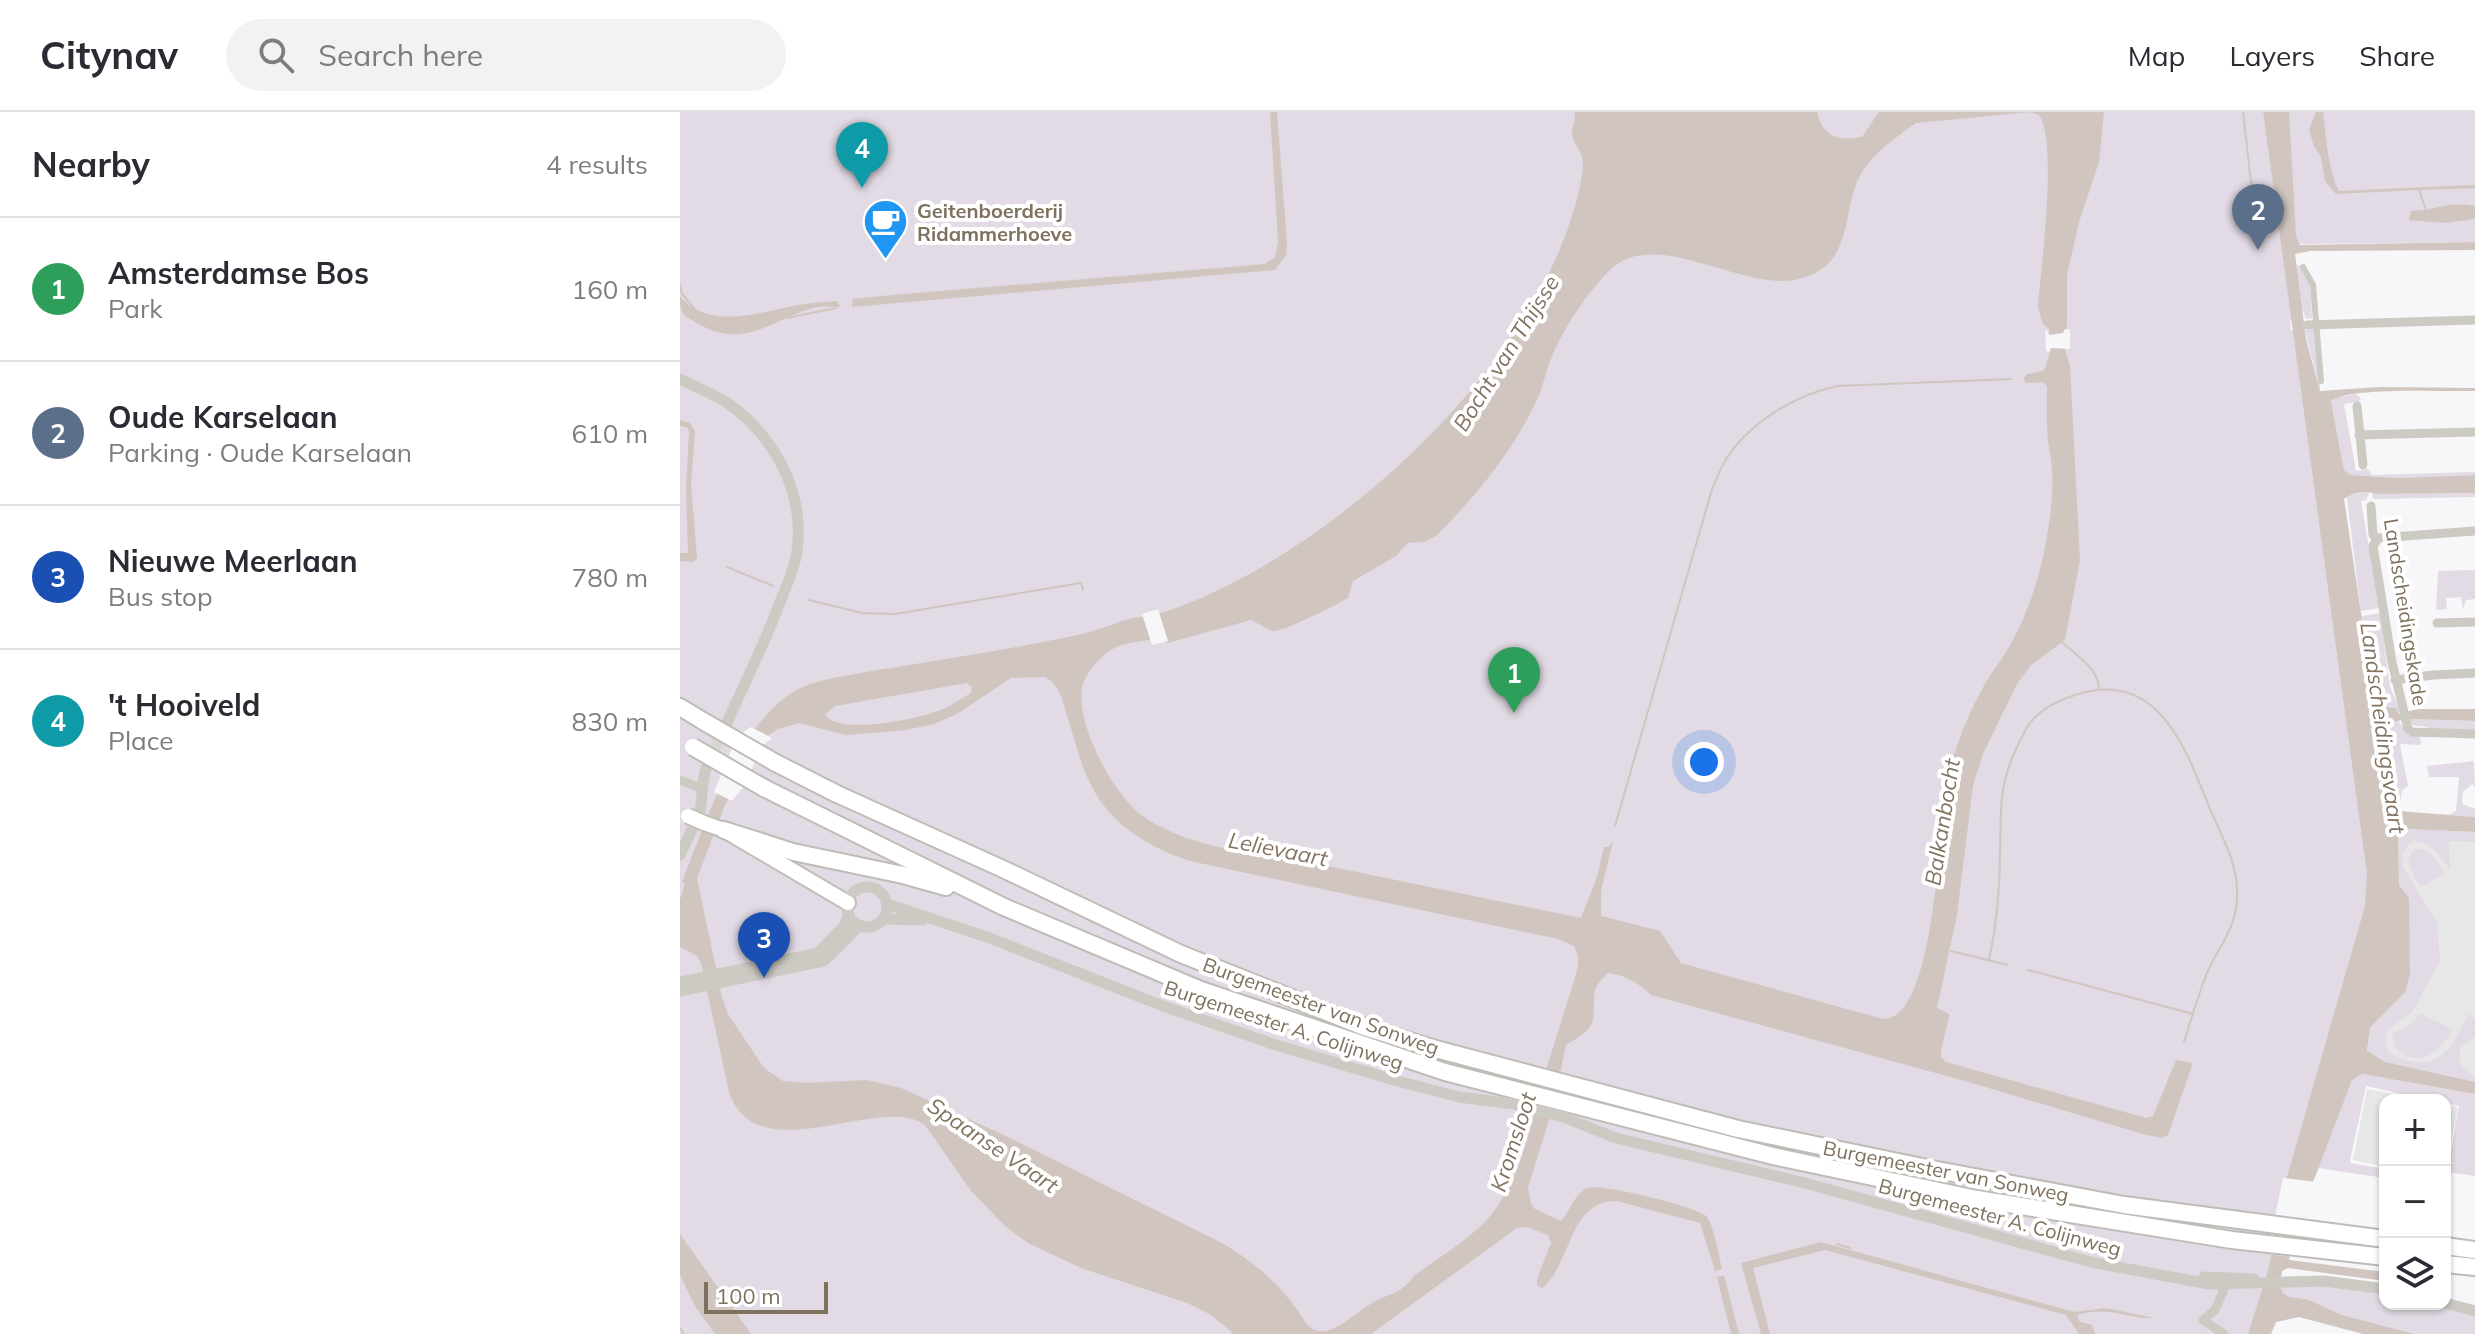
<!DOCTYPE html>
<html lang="en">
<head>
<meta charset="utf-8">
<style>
	body { margin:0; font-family:Mulish,sans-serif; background:#f2f2f3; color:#2b2b33 }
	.controls { position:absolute; right:24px; bottom:24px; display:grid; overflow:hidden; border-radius:16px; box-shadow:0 2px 6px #0004 }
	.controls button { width:72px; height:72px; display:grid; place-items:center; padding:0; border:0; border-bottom:2px solid #e1e1e2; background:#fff; color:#2b2b33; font:40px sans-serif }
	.scale { position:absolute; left:24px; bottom:20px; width:124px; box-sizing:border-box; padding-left:8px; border:4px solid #7e725e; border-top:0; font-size:22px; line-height:28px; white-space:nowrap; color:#7e725e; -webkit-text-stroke:6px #fff; paint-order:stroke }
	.you { position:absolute; left:1024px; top:650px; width:28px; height:28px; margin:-20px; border:6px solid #fff; border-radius:50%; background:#1a73e8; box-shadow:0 0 0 12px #1a73e833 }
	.badge { display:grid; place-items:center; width:52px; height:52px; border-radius:50%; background:#1e96f2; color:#fff; font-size:26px; font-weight:700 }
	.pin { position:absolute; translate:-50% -66px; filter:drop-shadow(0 2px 4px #0008) }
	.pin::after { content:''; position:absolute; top:42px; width:28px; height:24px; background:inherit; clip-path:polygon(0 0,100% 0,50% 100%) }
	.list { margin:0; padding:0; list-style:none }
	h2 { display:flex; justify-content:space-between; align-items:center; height:104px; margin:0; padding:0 32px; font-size:34px }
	h2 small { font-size:26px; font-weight:400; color:#7c7c81 }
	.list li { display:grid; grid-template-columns:52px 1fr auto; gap:24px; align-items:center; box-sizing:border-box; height:144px; padding:0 32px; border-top:2px solid #e1e1e2 }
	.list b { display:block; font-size:30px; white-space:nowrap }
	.list p { margin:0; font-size:26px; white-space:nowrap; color:#7c7c81 }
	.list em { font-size:26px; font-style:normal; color:#7c7c81 }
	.icon { flex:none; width:44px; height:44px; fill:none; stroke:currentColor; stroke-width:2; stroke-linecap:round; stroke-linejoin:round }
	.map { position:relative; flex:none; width:1795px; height:1222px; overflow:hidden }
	header { display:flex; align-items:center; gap:48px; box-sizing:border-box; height:112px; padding:0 40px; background:#fff; border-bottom:2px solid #e1e1e2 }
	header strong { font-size:38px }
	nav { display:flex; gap:44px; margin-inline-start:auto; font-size:28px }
	.search { width:560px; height:72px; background:#f2f2f3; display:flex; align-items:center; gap:20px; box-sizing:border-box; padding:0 28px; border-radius:44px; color:#7c7c81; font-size:30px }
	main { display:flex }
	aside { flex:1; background:#fff }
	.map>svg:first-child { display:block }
	.built { fill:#e8e7e7 }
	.green { fill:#e2dae4 }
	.water { fill:#d0c6bf; fill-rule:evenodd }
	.pier { fill:#f7f6f9 }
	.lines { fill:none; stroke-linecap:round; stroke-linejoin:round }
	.stream { stroke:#d0c6bf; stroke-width:2 }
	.tertiary-tunnel { stroke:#d9d5d2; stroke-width:11; stroke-dasharray:11 5.5; stroke-linecap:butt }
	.primary-casing { stroke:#c1bdb7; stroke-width:18 }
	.motorway-casing { stroke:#bfbcb7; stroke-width:20 }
	.pedestrian { stroke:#cdcac4; stroke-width:6 }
	.minor { stroke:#cdcac4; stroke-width:9 }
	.tertiary { stroke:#cdcac4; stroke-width:11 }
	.primary { stroke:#fff; stroke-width:14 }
	.motorway { stroke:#fff; stroke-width:16 }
	.primary-bridge-casing { stroke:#c1bdb7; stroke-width:18; stroke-linecap:butt }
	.motorway-bridge-casing { stroke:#bfbcb7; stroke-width:20; stroke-linecap:butt }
	.primary-bridge { stroke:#fff; stroke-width:14 }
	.motorway-bridge { stroke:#fff; stroke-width:16 }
	.labels { text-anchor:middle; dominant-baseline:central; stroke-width:8; stroke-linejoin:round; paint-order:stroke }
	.poi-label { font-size:20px; font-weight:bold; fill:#7e725e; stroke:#fff; text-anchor:start }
	.street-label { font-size:20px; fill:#7e725e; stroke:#fff }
	.water-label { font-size:22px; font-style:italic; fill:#857362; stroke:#fff }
</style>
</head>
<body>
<header>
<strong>Citynav</strong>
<div class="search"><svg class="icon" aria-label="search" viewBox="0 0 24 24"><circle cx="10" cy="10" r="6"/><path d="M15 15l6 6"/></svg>Search here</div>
<nav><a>Map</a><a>Layers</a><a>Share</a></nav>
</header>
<main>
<aside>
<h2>Nearby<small>4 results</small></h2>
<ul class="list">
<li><span class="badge" style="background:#2e9e5b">1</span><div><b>Amsterdamse Bos</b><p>Park</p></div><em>160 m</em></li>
<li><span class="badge" style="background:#5c6f8a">2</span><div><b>Oude Karselaan</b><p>Parking · Oude Karselaan</p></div><em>610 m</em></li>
<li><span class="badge" style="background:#1a4fb4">3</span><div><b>Nieuwe Meerlaan</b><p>Bus stop</p></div><em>780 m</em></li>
<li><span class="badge" style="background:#0f9aa8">4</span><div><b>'t Hooiveld</b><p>Place</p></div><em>830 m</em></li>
</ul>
</aside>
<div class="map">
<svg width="1795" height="1222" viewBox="0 0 1795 1222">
	<rect width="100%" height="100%" fill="#f7f6f9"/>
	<!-- built -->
	<g class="built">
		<path d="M1724,719L1795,721V974L1700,952L1712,791Z"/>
		<path d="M1687,977L1743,988H1705V1055L1673,1048Z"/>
		<path d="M1765,992L1778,995L1765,1061Z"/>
	</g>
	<!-- green -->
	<g class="green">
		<path d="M0,0H1583L1612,209H1610L1611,218H1614L1695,774L1611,1052L1593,1127L1587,1176L1572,1222H0Z"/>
		<path d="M1604,0H1795V130L1617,132Z"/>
		<path d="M1616,153L1621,154L1630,172L1632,206L1626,207L1622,196Z"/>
		<path d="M1635,217L1640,271V279L1625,218Z"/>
		<path d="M1677,282L1681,287L1678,290L1664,292L1676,359L1688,357L1692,363L1795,360V363L1717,366L1670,363L1664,358L1651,289L1656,285Z"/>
		<path d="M1690,379L1686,388L1681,389L1699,496L1681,499L1667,386L1669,383Z"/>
		<path d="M1692,380L1698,382L1795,381V385L1693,387Z"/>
		<path d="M1795,458V487L1786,488L1783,497L1781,485L1766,486L1767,497L1756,498L1758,459Z"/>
		<path d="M1700,501L1710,575L1722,602L1717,600L1716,596L1695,594L1682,504Z"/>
		<path d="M1729,607L1795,609V619L1747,618V615L1731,613Z"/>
		<path d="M1707,608H1718L1729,624H1740L1741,633L1720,632L1728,674L1722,678L1719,699C1710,686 1698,620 1707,608Z"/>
		<path d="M1794,649L1795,675L1792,672L1783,680L1782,692L1795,697V705L1769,703L1776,699L1779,665H1749L1747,654Z"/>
		<path d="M1726,717L1795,720V730L1769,729L1770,757C1759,744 1751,729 1733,729C1723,737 1721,745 1724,757L1757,810L1760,849L1732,900L1706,920L1707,938C1716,946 1725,948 1736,950C1767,954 1777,923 1789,901L1795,908V925L1781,935C1777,949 1780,958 1795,963V970L1705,950L1687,940L1690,916L1725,880L1730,863L1719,773L1718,720Z"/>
		<path d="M1735,737C1749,735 1757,750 1765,761L1741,775L1735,767L1728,747Z"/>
		<path d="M1741,902L1772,917C1762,941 1734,959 1714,934L1712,922L1730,912Z"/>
		<path d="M1682,962L1795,982V1064L1767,1060L1779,994L1765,991V988H1750L1686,974L1670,1048L1671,1051L1705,1057V1066L1638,1056L1667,975L1672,968Z"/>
		<path d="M1600,1174H1651L1705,1181V1192H1754L1795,1204V1222H1735L1662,1203L1627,1187L1609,1185L1603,1181Z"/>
	</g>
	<!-- water -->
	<g class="water">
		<path d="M590,0H597L607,131L606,143L595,158L172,195L173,187L212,183L585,152L595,145L598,130Z"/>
		<path d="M895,0H1137C1143,26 1159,29 1182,25L1199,0H1424L1419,50L1399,110L1387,163V212L1384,235L1390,254L1400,448L1385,528L1351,553L1337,572L1303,642L1293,673L1277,803L1257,896L1269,902V905L1261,939V945L1266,950L1466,1006L1473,1004L1496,948L1513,951L1488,1023L1482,1026L1463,1022L1285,969L971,883C959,871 945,863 928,861C906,881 918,889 912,911C908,921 895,927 886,933L873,995L848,1076L851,1092L855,1097L881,1109C890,1099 895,1081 908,1076C920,1071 1017,1095 1026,1104C1034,1112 1039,1145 1042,1157L1035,1159L1020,1111L937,1089C887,1089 894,1150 862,1176L857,1173V1167L871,1131L868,1123L847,1115L837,1116L691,1222H554L531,1203L507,1191L401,1156L348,1131L325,1114L291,1079L245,1013C201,980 77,1062 49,980L21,851L17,844L0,835V787L5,772L2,770C26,709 52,626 107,584C120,574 137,570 152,566C234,551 321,540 402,522C418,518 433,512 448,507C458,505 468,505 478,502C649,448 871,246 902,63C906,39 897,41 892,23C891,17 896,7 895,0ZM1351,0L1359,3C1378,29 1361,157 1358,194L1362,211L1369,217L1371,237L1364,259L1347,262L1343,266L1346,271L1362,270L1367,274C1367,292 1366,311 1368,329C1369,339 1372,349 1372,359C1374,392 1367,429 1359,462C1353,484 1339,520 1326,540C1320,550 1312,560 1306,570C1285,607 1269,648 1264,690C1259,728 1253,909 1203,907L1001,851L980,819L921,804V779L933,729L929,735H924L917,765L901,806L604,745C557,740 504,732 464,705C434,684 396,614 402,576C404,563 420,545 431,538C447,528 467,530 484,525L488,531L571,508C578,511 587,518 594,519C602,520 658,492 668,486L673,469L716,444L728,431L745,430L756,424C796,384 833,339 857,288C864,273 866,257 873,242C886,212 908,180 931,157C976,114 1065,181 1119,167C1180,152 1158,90 1186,54C1199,37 1219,23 1236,11ZM365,565C381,574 383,591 388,607C395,628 400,651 410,671C428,711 470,736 510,749L878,827L894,834L898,843V855C888,889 877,922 867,955C851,1007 845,1059 811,1103C791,1127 759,1145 734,1164C719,1185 708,1180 689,1193C676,1201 655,1221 640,1219C628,1218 624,1207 618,1199C599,1171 573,1150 544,1132L328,1025L221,976L187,968L128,971L103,969L84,956L48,902L42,885L17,766L45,693L83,627L98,617L119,611L166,623L226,618L254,612L277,602L331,566ZM287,571L292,575L291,581C281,587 269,595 258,599C237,607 157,624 145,602L155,594Z"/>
		<path d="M1583,0H1609L1616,123L1620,133L1795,130V138L1630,139L1615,142L1626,227L1640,279L1700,275L1795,276V279C1767,280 1669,274 1651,289L1664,358L1670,363L1717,366L1795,363V381L1698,382C1687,378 1673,380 1664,387L1695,594L1716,596L1719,602L1737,597H1795V609L1729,607L1704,611C1701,626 1710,686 1718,699L1795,705V720L1726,717L1718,720L1719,773L1729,786L1730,863L1725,880L1690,916L1687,939L1705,950L1795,970V982L1682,962L1672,968L1619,1107L1609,1148L1705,1160V1169L1608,1156L1602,1159L1600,1174L1603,1181L1609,1185L1627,1187L1662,1203L1735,1222H1683L1619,1205L1596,1210L1591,1222H1568L1588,1159L1603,1079L1685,794L1687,762Z"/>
		<path d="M1636,0H1643C1646,23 1648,59 1659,79L1795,73V76L1740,78L1747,98C1764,93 1778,91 1795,94V107L1764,111L1729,108L1731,99L1745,98L1738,78L1656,82L1645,69L1641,45L1634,34L1629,18Z"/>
		<path d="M0,184C27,218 78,201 113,194C128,191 143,190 157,189L160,195C150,195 139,193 129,197C89,210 62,238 17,211C3,203 0,202 0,184Z"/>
		<path d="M0,308L10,311L15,319L11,372L17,445L14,450L0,449V441H8L6,375L9,320L8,316L0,314Z"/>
		<path d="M0,1122L71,1222H35L15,1194L0,1163Z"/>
		<path d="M1141,1130L1394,1200L1426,1196L1474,1206C1447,1207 1428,1193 1397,1203L1400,1210L1412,1213L1415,1222H1399L1386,1203L1145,1138L1073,1156L1090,1222H1081L1061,1151Z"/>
		<path d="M1044,1163L1059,1222H1051L1037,1165Z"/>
	</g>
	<!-- pier -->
	<g class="pier">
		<path d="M1385,217L1390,218V237L1371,236L1369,240L1366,239L1365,219L1367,218L1369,223L1383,221Z"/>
		<path d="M478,497L488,529L472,533L462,502Z"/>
		<path d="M71,615L92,626L82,634L64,674L52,689L34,680L57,624Z"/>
		<path d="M1603,1066L1637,1070L1622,1108L1613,1145L1587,1142Z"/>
	</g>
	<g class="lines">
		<!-- stream -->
		<g class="stream">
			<path d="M1563,0L1572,79L1594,78"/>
			<path d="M0,173L2,182L14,196"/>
			<path d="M107,206L156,196"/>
			<path d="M47,455L93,474"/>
			<path d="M129,488L182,501L215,502L401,471L403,478"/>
			<path d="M1382,530C1396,543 1419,557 1419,577"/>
			<path d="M935,714L1032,377C1036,368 1040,358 1045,349C1068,311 1115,283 1157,274L1331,267"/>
			<path d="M1271,839L1328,853"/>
			<path d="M1309,848C1317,812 1320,777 1320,740C1321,714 1319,686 1327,661C1331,646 1339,630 1346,617C1356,599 1377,589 1395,583C1478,555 1506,637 1530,697C1541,722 1556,749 1557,777C1559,814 1541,830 1527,861C1518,884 1511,907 1504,930"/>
			<path d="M1348,858L1513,902"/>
			<path d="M1157,1132L1170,1136"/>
			<path d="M0,1216L4,1222"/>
		</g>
		<!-- tertiary-tunnel -->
		<path class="tertiary-tunnel" d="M28,651L44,616"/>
		<defs>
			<path id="primary" d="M24,711L44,718L168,791"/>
			<g id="motorway">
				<path d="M0,595L23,609"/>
				<path d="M94,650L157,682L323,757L501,842L682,914L752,936L1058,1017L1257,1058L1444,1093L1705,1127"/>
				<path d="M84,676L324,795L521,878L765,960L1093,1044L1297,1087L1552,1128L1705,1145"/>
				<path d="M44,718L113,740L223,763L266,775"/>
				<path d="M1765,1134L1795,1138"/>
				<path d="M1765,1152L1795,1155"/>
			</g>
		</defs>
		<!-- primary casing -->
		<use href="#primary" class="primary-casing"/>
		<!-- motorway casing -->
		<use href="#motorway" class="motorway-casing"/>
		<!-- pedestrian -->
		<path class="pedestrian" d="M1623,155L1633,173L1641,269"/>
		<!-- minor -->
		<g class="minor">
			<path d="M1627,213L1795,208"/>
			<path d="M1677,294L1683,353"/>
			<path d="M1679,323L1795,320"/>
			<path d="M1691,394L1693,423L1698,426L1693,434L1712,550L1728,617L1732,620L1795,622"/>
			<path d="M1698,426L1795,419"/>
			<path d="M1757,511L1795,510"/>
			<path d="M1715,568L1753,563L1795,561"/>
			<path d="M0,668L20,676"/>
			<path d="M1544,1222L1523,1208L1535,1198L1548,1168"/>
		</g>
		<!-- tertiary -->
		<g class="tertiary">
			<path d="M0,267C16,275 34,282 49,292C95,325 125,381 117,439C115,455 108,470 102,485C86,529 65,570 46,613"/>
			<path d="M20,699C23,684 21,671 26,656"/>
			<path d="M0,743L13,715"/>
			<circle cx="187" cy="795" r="20"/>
			<path d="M207,792L307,825L483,894L596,933L714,968L779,985L834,992L883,1005L936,1026L1125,1071L1411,1150L1529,1172L1644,1169L1705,1177"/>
			<path d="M203,807L242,808"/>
			<path d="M0,870L138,841L164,814L169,803"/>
			<path d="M0,879L144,849L180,813"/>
			<path d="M1524,1165L1574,1167"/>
			<path d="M1765,1191L1795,1199"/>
		</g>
		<!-- primary -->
		<use href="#primary" class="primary"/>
		<!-- motorway -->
		<use href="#motorway" class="motorway"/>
		<defs>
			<path id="primary-bridge" d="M8,704L24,711"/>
			<g id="motorway-bridge">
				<path d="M23,609L94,650"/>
				<path d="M13,635L84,676"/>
			</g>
		</defs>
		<!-- primary-bridge casing -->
		<use href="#primary-bridge" class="primary-bridge-casing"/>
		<!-- motorway-bridge casing -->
		<use href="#motorway-bridge" class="motorway-bridge-casing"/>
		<!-- primary-bridge -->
		<use href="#primary-bridge" class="primary-bridge"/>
		<!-- motorway-bridge -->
		<use href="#motorway-bridge" class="motorway-bridge"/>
	</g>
	<!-- icons -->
	<defs>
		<symbol id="cafe-pin" viewBox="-11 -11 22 30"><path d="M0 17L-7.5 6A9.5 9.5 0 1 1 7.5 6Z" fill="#1e96f2" stroke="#fff"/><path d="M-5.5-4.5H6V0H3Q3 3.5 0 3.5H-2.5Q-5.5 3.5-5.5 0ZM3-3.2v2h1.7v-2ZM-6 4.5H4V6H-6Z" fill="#fff"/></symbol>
	</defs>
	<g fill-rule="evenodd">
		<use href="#cafe-pin" x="180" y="84" width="51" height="69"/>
	</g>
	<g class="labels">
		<!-- poi labels -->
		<g class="poi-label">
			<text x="237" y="98">Geitenboerderij<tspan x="237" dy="23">Ridammerhoeve</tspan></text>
		</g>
		<!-- street labels -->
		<g class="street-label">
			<text transform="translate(1726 500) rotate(81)">Landscheidingskade</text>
			<text transform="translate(641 894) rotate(20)">Burgemeester van Sonweg</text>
			<text transform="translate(604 913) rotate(18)">Burgemeester A. Colijnweg</text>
			<text transform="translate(1266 1059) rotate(11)">Burgemeester van Sonweg</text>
			<text transform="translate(1320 1105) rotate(15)">Burgemeester A. Colijnweg</text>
		</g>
		<!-- water labels -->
		<g class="water-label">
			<text transform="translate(826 241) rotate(-58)">Bocht van Thijsse</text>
			<text transform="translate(1703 616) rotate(82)">Landscheidingsvaart</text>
			<text transform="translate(1262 710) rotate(-81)">Balkanbocht</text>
			<text transform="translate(598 737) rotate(11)">Lelievaart</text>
			<text transform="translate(833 1030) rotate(-72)">Kromsloot</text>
			<text transform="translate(313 1033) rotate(34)">Spaanse Vaart</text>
		</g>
	</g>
</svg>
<div class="controls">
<button>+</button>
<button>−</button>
<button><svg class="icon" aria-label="layers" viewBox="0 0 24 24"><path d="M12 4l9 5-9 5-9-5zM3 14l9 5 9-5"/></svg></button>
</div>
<div class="scale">100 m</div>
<div class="you"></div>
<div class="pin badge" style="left:834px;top:601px;background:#2e9e5b">1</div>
<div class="pin badge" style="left:1578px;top:138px;background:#5c6f8a">2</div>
<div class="pin badge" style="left:84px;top:866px;background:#1a4fb4">3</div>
<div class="pin badge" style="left:182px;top:76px;background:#0f9aa8">4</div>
</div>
</main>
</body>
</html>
